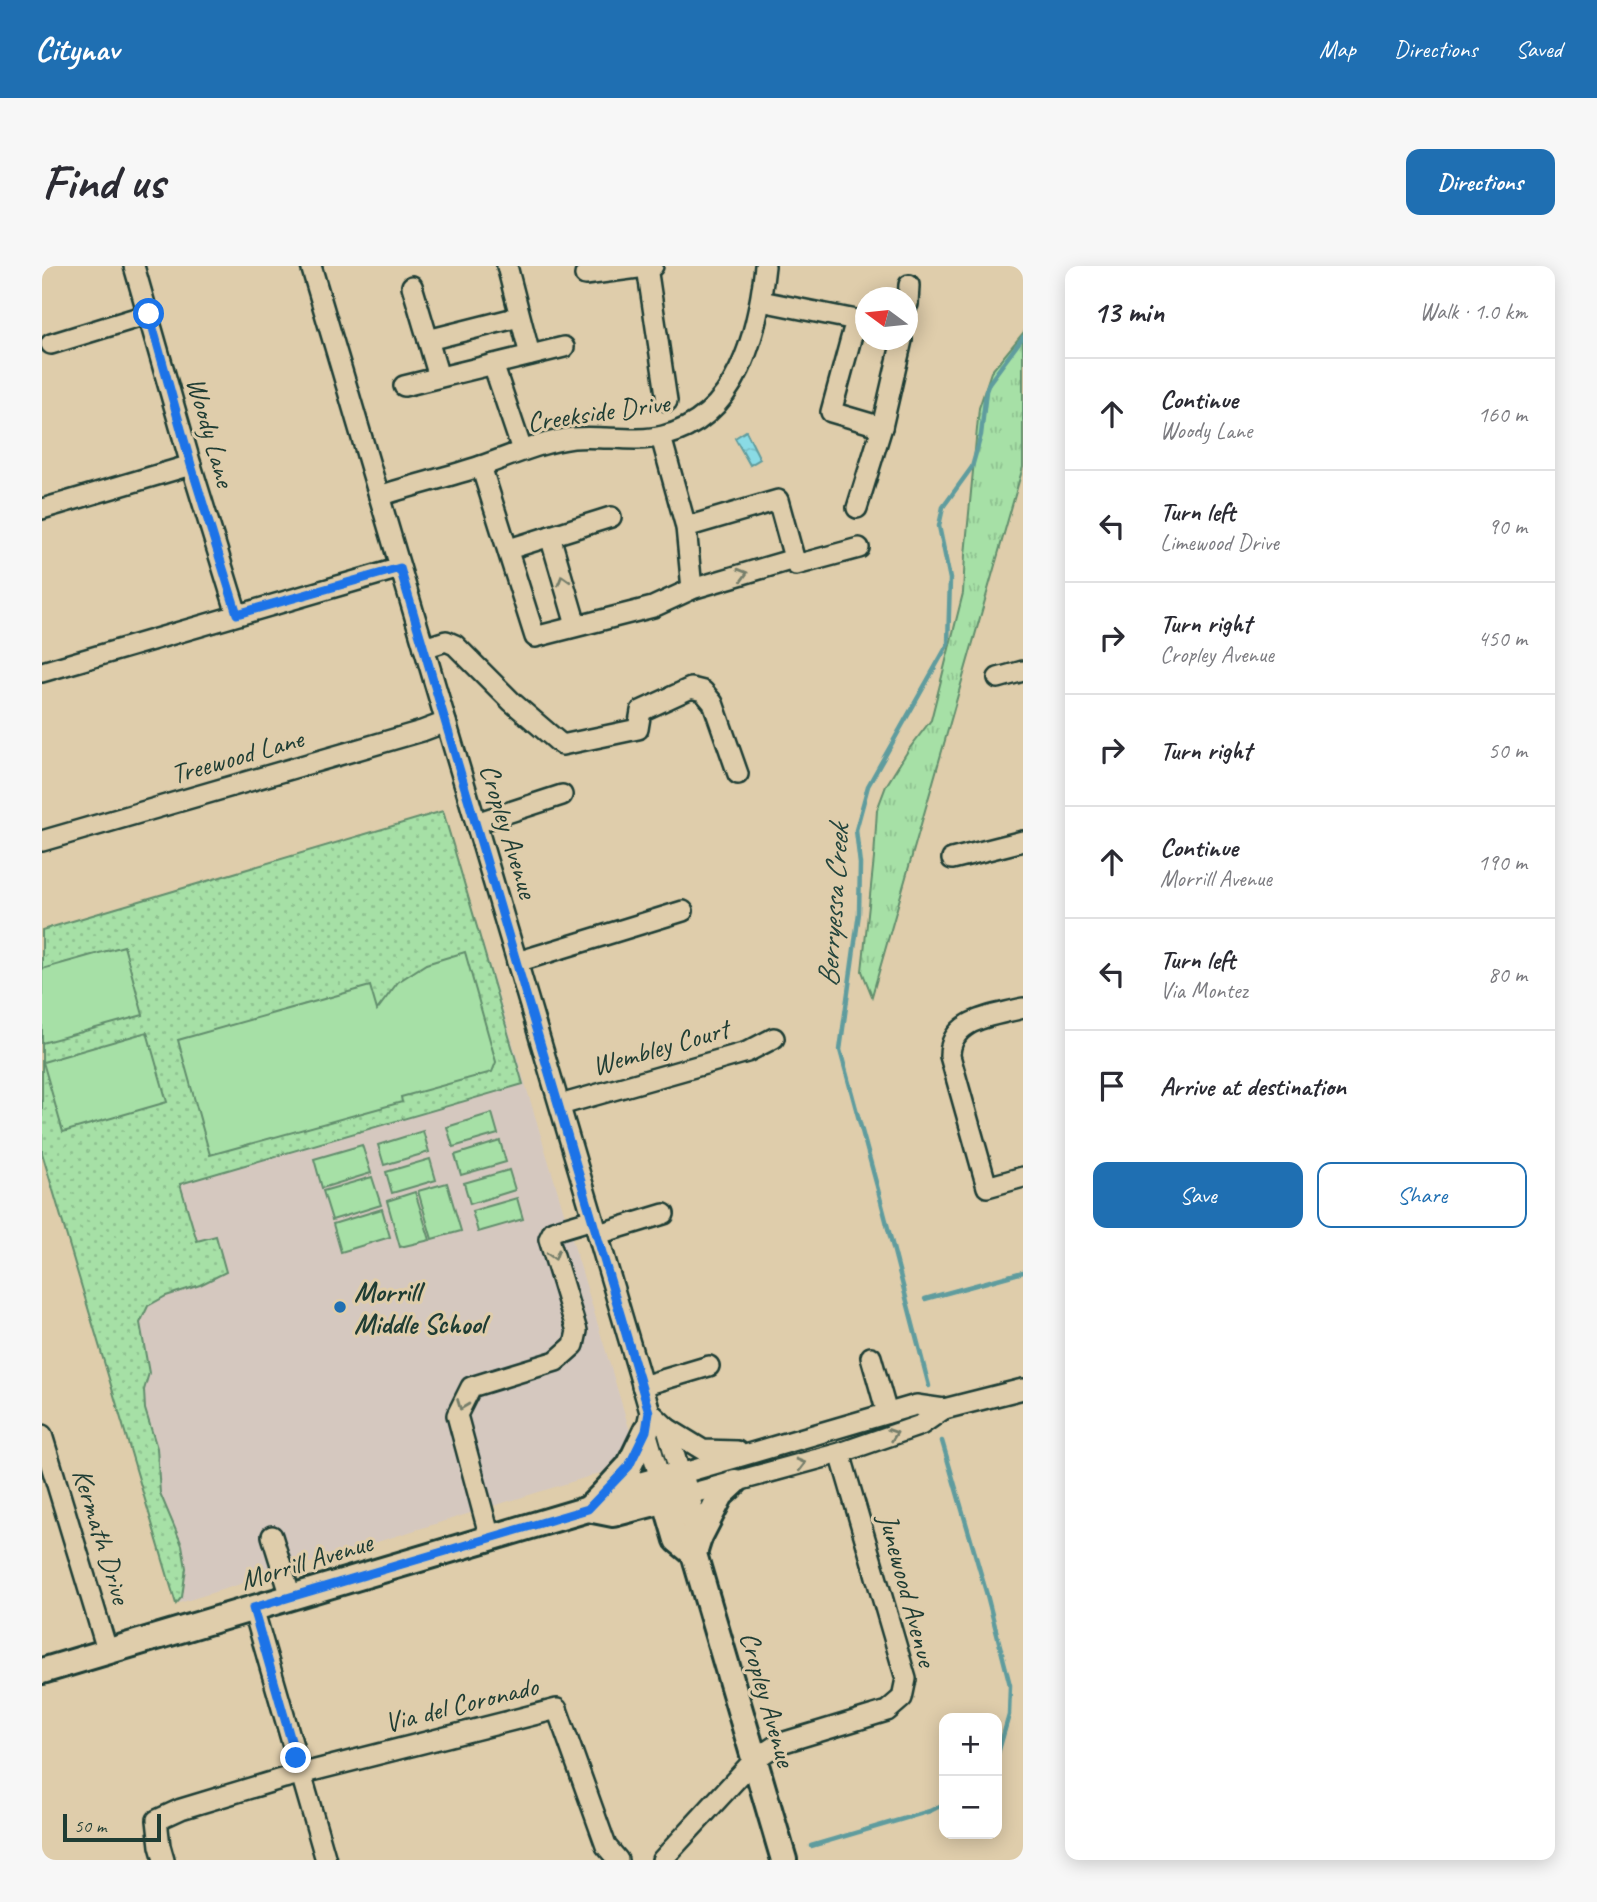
<!DOCTYPE html>
<html lang="en">
<head>
<meta charset="utf-8">
<style>
	body { margin:0; font-family:Caveat,sans-serif; background:#f7f7f7; color:#2b2b33 }
	.controls { position:absolute; right:21px; bottom:21px; display:grid; overflow:hidden; border-radius:14px; box-shadow:0 4px 18px #0003 }
	.controls button { width:63px; height:63px; display:grid; place-items:center; padding:0; border:0; border-bottom:2px solid #e1e1e2; background:#fff; color:#2b2b33; font:35px sans-serif }
	.compass { position:absolute; left:813px; top:21px; width:63px; height:63px; border-radius:50%; background:#fff; box-shadow:0 4px 18px #0003; rotate:285deg }
	.scale { position:absolute; left:21px; bottom:18px; width:98px; box-sizing:border-box; padding-left:7px; border:4px solid #1f3d34; border-top:0; font-size:19px; line-height:24px; white-space:nowrap; color:#1f3d34; -webkit-text-stroke:5px #dfcdab; paint-order:stroke }
	.stop { position:absolute; width:21px; height:21px; margin:-16px; border:5px solid #1a73e8; border-radius:50%; background:#fff }
	.stop.end { background:#1a73e8; border-color:#fff; box-shadow:0 2px 7px #0008 }
	.list { margin:0; padding:0; list-style:none }
	h2 { display:flex; justify-content:space-between; align-items:center; height:91px; margin:0; padding:0 28px; font-size:30px }
	h2 small { font-size:23px; font-weight:400; color:#7c7c81 }
	.list li { display:grid; grid-template-columns:46px 1fr auto; gap:21px; align-items:center; box-sizing:border-box; height:112px; padding:0 28px; border-top:2px solid #e1e1e2 }
	.list b { display:block; font-size:26px; white-space:nowrap }
	.list p { margin:0; font-size:23px; white-space:nowrap; color:#7c7c81 }
	.list em { font-size:23px; font-style:normal; color:#7c7c81 }
	.actions { display:flex; gap:14px; padding:21px 28px }
	.actions a { flex:1; padding:16px 0; border:2px solid #1f6fb2; border-radius:14px; text-align:center; font-size:24px; color:#1f6fb2 }
	.actions .main { background:#1f6fb2; color:#fff }
	.icon { flex:none; width:38px; height:38px; fill:none; stroke:currentColor; stroke-width:2; stroke-linecap:round; stroke-linejoin:round }
	.map { position:relative; flex:none; width:981px; height:1594px; overflow:hidden; border-radius:14px }
	header { display:flex; align-items:center; gap:42px; box-sizing:border-box; height:98px; padding:0 35px; background:#1f6fb2; color:#fff }
	header strong { font-size:33px }
	nav { display:flex; gap:38px; margin-inline-start:auto; font-size:24px }
	.intro { display:flex; align-items:center; justify-content:space-between; box-sizing:border-box; height:168px; padding:0 42px }
	h1 { margin:0; font-size:49px }
	.button { padding:18px 32px; border-radius:14px; background:#1f6fb2; color:#fff; font-size:24px; font-weight:700 }
	main { display:flex; gap:42px; padding:0 42px }
	aside { flex:1; background:#fff; border-radius:14px; box-shadow:0 4px 18px #0003 }
	.map>svg:first-child { display:block }
	.built { fill:#d5c8bf }
	.grass { fill:url(#grass-dots); stroke:#628e6d; stroke-width:2 }
	.park { fill:url(#park-tufts); stroke:#628e6d; stroke-width:2 }
	.pitch { fill:#a6e0a6; stroke:#628e6d; stroke-width:2 }
	.water { fill:url(#water-waves); stroke:#5f9c9e; stroke-width:2 }
	.lines { fill:none; stroke-linecap:round; stroke-linejoin:round }
	.stream { stroke:#5f9c9e; stroke-width:4.5 }
	.minor-casing { stroke:#1f3d34; stroke-width:24 }
	.major-casing { stroke:#1f3d34; stroke-width:30 }
	.minor { stroke:#dfcdab; stroke-width:19 }
	.major { stroke:#dfcdab; stroke-width:24 }
	.oneway { stroke:#757e6a }
	.route { stroke:#1a73e8; stroke-width:9 }
	.poi-dot { fill:#1f6fb2; stroke:#dfcdab; stroke-width:2.5 }
	.labels { text-anchor:middle; dominant-baseline:central; stroke-width:6; stroke-linejoin:round; paint-order:stroke }
	.street-label { font-size:28px; fill:#1f3d34; stroke:#dfcdab }
	.poi-label { font-size:28px; font-weight:bold; fill:#1f3d34; stroke:#dfcdab; text-anchor:start }
	.water-label { font-size:30px; font-style:italic; fill:#24453d; stroke:#dfcdab }
</style>
</head>
<body>
<header>
<strong>Citynav</strong>
<nav><a>Map</a><a>Directions</a><a>Saved</a></nav>
</header>
<div class="intro"><h1>Find us</h1><a class="button">Directions</a></div>
<main>
<div class="map">
<svg width="981" height="1594" viewBox="0 0 981 1594">
	<defs>
		<pattern id="grass-dots" width="8" height="8" patternUnits="userSpaceOnUse" patternTransform="scale(1.75)"><rect width="8" height="8" fill="#a6e0a6"/><path d="M2 2h.1M6 6h.1" fill="none" stroke="#8ec190" stroke-width="1.8" stroke-linecap="round"/></pattern>
		<pattern id="park-tufts" width="24" height="20" patternUnits="userSpaceOnUse" patternTransform="scale(1.75)"><rect width="24" height="20" fill="#a6e0a6"/><path d="M3 7l-1-3M5 7V3M7 7l1-3M15 17l-1-3M17 17v-4M19 17l1-3" fill="none" stroke="#8ec190"/></pattern>
		<pattern id="water-waves" width="16" height="10" patternUnits="userSpaceOnUse" patternTransform="scale(1.75)"><rect width="16" height="10" fill="#8adbe5"/><path d="M0 5q4-4 8 0t8 0" fill="none" stroke="#77bdc5"/></pattern>
	</defs>
	<rect width="100%" height="100%" fill="#dfcdab"/>
	<filter id="ink" filterUnits="userSpaceOnUse"><feTurbulence type="fractalNoise" baseFrequency=".0143" numOctaves="2"/><feDisplacementMap in="SourceGraphic" scale="14" xChannelSelector="R" yChannelSelector="G"/><feConvolveMatrix kernelMatrix="1 2 1 2 8 2 1 2 1" color-interpolation-filters="sRGB"/></filter>
	<g filter="url(#ink)">
		<!-- built -->
		<path class="built" d="M401,545L597,1195L134,1338L0,887V664Z"/>
		<!-- grass -->
		<path class="grass" d="M401,545L481,818L138,918L155,975L174,970L184,1006L158,1019L124,1030L106,1040L98,1057L107,1107L102,1124L103,1143L115,1182L118,1227L140,1279L144,1302L140,1331L134,1338L0,887V664Z"/>
		<!-- park -->
		<path class="park" d="M981,67V201L830,730L820,705L832,592L835,544L844,520L867,483L889,454L921,327L923,289L937,142L949,106Z"/>
		<!-- pitch -->
		<g class="pitch">
			<path d="M82,680L101,749L0,777V703Z"/>
			<path d="M423,686L454,796L450,806L359,831L360,836L168,889L136,774L328,720L335,744L356,716L384,698Z"/>
			<path d="M105,766L125,836L21,866L1,796Z"/>
			<path d="M450,847L456,868L411,881L405,861Z"/>
			<path d="M381,865L387,886L342,899L336,879Z"/>
			<path d="M458,875L464,896L419,909L413,889Z"/>
			<path d="M320,879L329,907L280,922L272,893Z"/>
			<path d="M388,893L394,914L350,927L344,906Z"/>
			<path d="M467,904L473,924L428,938L422,917Z"/>
			<path d="M330,911L339,939L290,954L281,925Z"/>
			<path d="M405,917L419,965L390,973L376,925Z"/>
			<path d="M373,926L388,974L358,981L345,935Z"/>
			<path d="M475,932L481,953L436,966L430,945Z"/>
			<path d="M340,943L348,971L299,986L291,958Z"/>
		</g>
		<!-- water -->
		<path class="water" d="M704,165L718,193L708,199L693,172Z"/>
		<g class="lines">
			<!-- stream -->
			<g class="stream">
				<path d="M883,1033L981,1006"/>
				<path d="M887,1120L835,920L798,784L817,647L818,598L814,564L826,520L906,378L908,313L897,260L901,241L930,201L939,169L944,125L947,117L981,71"/>
				<path d="M900,1175L945,1329L968,1419L967,1449L955,1491"/>
				<path d="M769,1580L888,1545L902,1538"/>
			</g>
			<defs>
				<g id="minor">
					<path d="M92,0L149,199L195,348"/>
					<path d="M269,0L595,1101L608,1146L604,1165L618,1213"/>
					<path d="M465,0L488,89"/>
					<path d="M605,1L625,135"/>
					<path d="M543,9L611,0"/>
					<path d="M370,20L397,111"/>
					<path d="M719,35L814,54L789,146L840,161"/>
					<path d="M866,38L867,19"/>
					<path d="M386,74L477,51"/>
					<path d="M9,78L107,48"/>
					<path d="M451,98L480,184"/>
					<path d="M362,120L522,81"/>
					<path d="M619,171L644,261L650,323"/>
					<path d="M439,200L493,371L611,341L650,323L752,293"/>
					<path d="M337,230C371,219 406,211 439,200C469,190 498,176 531,172C559,169 594,177 621,170C696,152 716,66 723,0"/>
					<path d="M815,242L840,161L860,74"/>
					<path d="M0,243L149,199"/>
					<path d="M644,261L736,234L754,299L817,282"/>
					<path d="M508,270L534,359"/>
					<path d="M467,283L569,251"/>
					<path d="M382,382L404,375L413,379L470,436L520,479L596,463L599,445L649,422L661,425L671,437L696,508"/>
					<path d="M0,406L358,302"/>
					<path d="M956,412L981,405"/>
					<path d="M434,557L520,529"/>
					<path d="M0,575L380,465L404,456"/>
					<path d="M910,593L981,575"/>
					<path d="M475,696L641,645"/>
					<path d="M981,742C952,750 908,752 908,790L945,921L981,911"/>
					<path d="M518,839L705,786L732,772"/>
					<path d="M556,968L622,948"/>
					<path d="M829,1091L845,1147"/>
					<path d="M600,1120L667,1100"/>
					<path d="M608,1146L625,1162L638,1208L874,1139L902,1143L981,1123"/>
					<path d="M625,1162L661,1184L695,1185"/>
					<path d="M0,1169L66,1387"/>
					<path d="M644,1229L798,1187L879,1159L902,1143"/>
					<path d="M230,1270L249,1331"/>
					<path d="M448,1272L415,1149L429,1121L514,1095L532,1079L535,1065L507,973L511,965L551,953"/>
					<path d="M211,1342L284,1594"/>
					<path d="M122,1594L118,1580L115,1554L139,1543L242,1512L515,1443L564,1580L576,1594"/>
					<path d="M620,1594L712,1494L736,1478L845,1445L860,1432L864,1413L798,1187"/>
				</g>
				<g id="major">
					<path d="M619,1219L635,1274L652,1288"/>
					<path d="M562,1227L587,1200L604,1165"/>
					<path d="M546,1243L560,1229L638,1208L657,1272L652,1288L742,1594"/>
					<path d="M657,1272L679,1229L693,1216"/>
					<path d="M0,1405L546,1243L571,1248L644,1229"/>
				</g>
			</defs>
			<!-- minor casing -->
			<use href="#minor" class="minor-casing"/>
			<!-- major casing -->
			<use href="#major" class="major-casing"/>
			<!-- minor -->
			<use href="#minor" class="minor"/>
			<!-- major -->
			<use href="#major" class="major"/>
		</g>
		<!-- one-way arrows -->
		<defs><path id="oneway-chevron" d="M-2-3.5L2.5 0L-2 3.5" fill="none" stroke-width="1.6" stroke-linecap="round" stroke-linejoin="round" transform="scale(1.75)"/></defs>
		<g class="oneway">
			<use href="#oneway-chevron" transform="translate(701 308) rotate(-16)"/>
			<use href="#oneway-chevron" transform="translate(521 314) rotate(-106)"/>
			<use href="#oneway-chevron" transform="translate(512 989) rotate(73)"/>
			<use href="#oneway-chevron" transform="translate(420 1139) rotate(111)"/>
			<use href="#oneway-chevron" transform="translate(851 1168) rotate(-19)"/>
			<use href="#oneway-chevron" transform="translate(759 1198) rotate(-15)"/>
		</g>
	</g>
	<g class="lines" filter="url(#ink)">
		<!-- route -->
		<path class="route" d="M107,48L149,199L195,348L358,302L607,1146L604,1165L587,1200L546,1243L211,1342L254,1492"/>
	</g>
	<!-- markers -->
	<circle class="poi-dot" cx="298" cy="1041" r="7"/>
	<g class="labels">
		<!-- street labels -->
		<g class="street-label">
			<text transform="translate(556 146) rotate(-8)">Creekside Drive</text>
			<text transform="translate(169 166) rotate(74)">Woody Lane</text>
			<text transform="translate(195 490) rotate(-16)">Treewood Lane</text>
			<text transform="translate(467 565) rotate(73)">Cropley Avenue</text>
			<text transform="translate(618 781) rotate(-16)">Wembley Court</text>
			<text transform="translate(60 1270) rotate(73)">Kermath Drive</text>
			<text transform="translate(264 1295) rotate(-17)">Morrill Avenue</text>
			<text transform="translate(866 1324) rotate(75)">Junewood Avenue</text>
			<text transform="translate(726 1433) rotate(74)">Cropley Avenue</text>
			<text transform="translate(419 1438) rotate(-14)">Via del Coronado</text>
		</g>
		<!-- poi labels -->
		<g class="poi-label">
			<text x="312" y="1025">Morrill<tspan x="312" dy="32">Middle School</tspan></text>
		</g>
		<!-- water labels -->
		<g class="water-label">
			<text transform="translate(791 640) rotate(-86)">Berryessa Creek</text>
		</g>
	</g>
</svg>
<div class="controls">
<button>+</button>
<button>−</button>
</div>
<svg class="compass" viewBox="-18 -18 36 36"><path d="M0-13l5 13h-10z" fill="#e53935"/><path d="M0 13l5-13h-10z" fill="#7c7c81"/></svg>
<div class="scale">50 m</div>
<div class="stop" style="left:107px;top:48px"></div>
<div class="stop end" style="left:254px;top:1492px"></div>
</div>
<aside>
<h2>13 min<small>Walk · 1.0 km</small></h2>
<ul class="list">
<li><svg class="icon" aria-label="ahead" viewBox="0 0 24 24"><path d="M12 20V5M6 11l6-6 6 6"/></svg><div><b>Continue</b><p>Woody Lane</p></div><em>160 m</em></li>
<li><svg class="icon" aria-label="left" viewBox="0 0 24 24"><path d="M17 20v-9H6M10 6l-5 5 5 5"/></svg><div><b>Turn left</b><p>Limewood Drive</p></div><em>90 m</em></li>
<li><svg class="icon" aria-label="right" viewBox="0 0 24 24"><path d="M7 20v-9h11M14 6l5 5-5 5"/></svg><div><b>Turn right</b><p>Cropley Avenue</p></div><em>450 m</em></li>
<li><svg class="icon" aria-label="right" viewBox="0 0 24 24"><path d="M7 20v-9h11M14 6l5 5-5 5"/></svg><div><b>Turn right</b></div><em>50 m</em></li>
<li><svg class="icon" aria-label="ahead" viewBox="0 0 24 24"><path d="M12 20V5M6 11l6-6 6 6"/></svg><div><b>Continue</b><p>Morrill Avenue</p></div><em>190 m</em></li>
<li><svg class="icon" aria-label="left" viewBox="0 0 24 24"><path d="M17 20v-9H6M10 6l-5 5 5 5"/></svg><div><b>Turn left</b><p>Via Montez</p></div><em>80 m</em></li>
<li><svg class="icon" aria-label="arrive" viewBox="0 0 24 24"><path d="M6 21V4h12l-3 4 3 4H6"/></svg><div><b>Arrive at destination</b></div></li>
</ul>
<div class="actions"><a class="main">Save</a><a>Share</a></div>
</aside>
</main>
</body>
</html>
